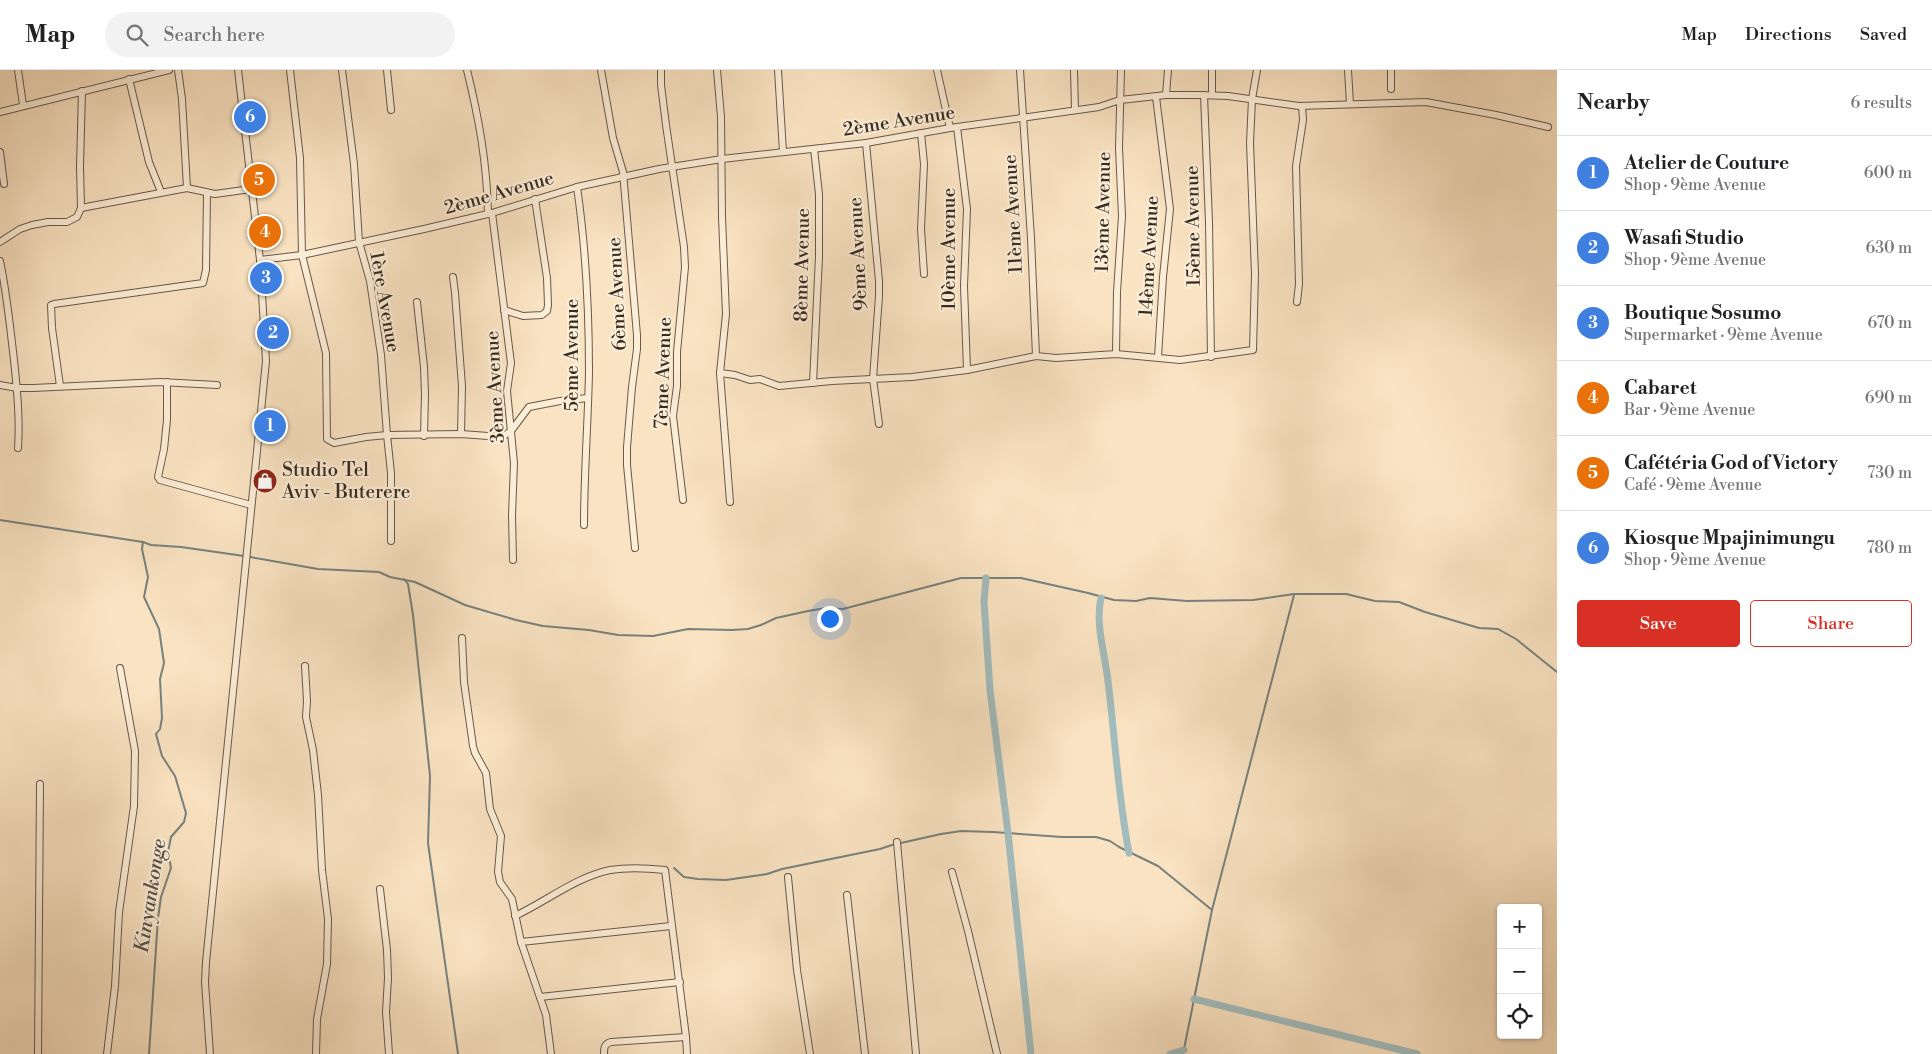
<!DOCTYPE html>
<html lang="en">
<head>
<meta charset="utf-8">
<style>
	body { margin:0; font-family:"Libre Bodoni",serif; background:#f2f2f2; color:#202124 }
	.controls { position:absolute; right:15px; bottom:15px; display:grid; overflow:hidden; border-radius:5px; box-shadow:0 1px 4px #0004 }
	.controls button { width:45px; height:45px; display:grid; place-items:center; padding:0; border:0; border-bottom:1px solid #e0e0e0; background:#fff; color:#202124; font:25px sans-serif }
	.you { position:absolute; left:829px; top:548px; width:18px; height:18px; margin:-12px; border:4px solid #fff; border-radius:50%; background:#1a73e8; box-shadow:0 0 0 8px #1a73e833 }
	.badge { display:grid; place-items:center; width:32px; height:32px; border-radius:50%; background:#d93025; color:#fff; font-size:16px; font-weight:700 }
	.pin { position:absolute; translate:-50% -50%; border:2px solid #fff; box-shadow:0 1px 5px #0006 }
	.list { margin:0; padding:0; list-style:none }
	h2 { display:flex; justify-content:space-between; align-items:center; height:65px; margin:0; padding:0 20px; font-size:21px }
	h2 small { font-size:16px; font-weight:400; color:#757577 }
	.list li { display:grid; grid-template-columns:32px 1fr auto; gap:15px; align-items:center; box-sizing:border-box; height:75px; padding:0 20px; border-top:1px solid #e0e0e0 }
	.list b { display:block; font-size:19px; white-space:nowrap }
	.list p { margin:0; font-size:16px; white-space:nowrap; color:#757577 }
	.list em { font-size:16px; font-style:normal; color:#757577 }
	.actions { display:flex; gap:10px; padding:15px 20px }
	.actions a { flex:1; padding:11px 0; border:1px solid #d93025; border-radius:5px; text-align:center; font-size:18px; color:#d93025 }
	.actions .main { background:#d93025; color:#fff }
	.icon { flex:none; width:28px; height:28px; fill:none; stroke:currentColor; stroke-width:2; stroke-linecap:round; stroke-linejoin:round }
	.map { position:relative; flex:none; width:1557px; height:984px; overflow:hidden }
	header { display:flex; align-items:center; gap:30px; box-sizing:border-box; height:70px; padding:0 25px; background:#fff; border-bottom:1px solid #e0e0e0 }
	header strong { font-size:24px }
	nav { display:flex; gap:28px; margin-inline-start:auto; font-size:18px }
	.search { width:350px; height:45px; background:#f2f2f2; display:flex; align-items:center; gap:12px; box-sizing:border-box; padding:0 18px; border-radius:28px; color:#757577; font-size:19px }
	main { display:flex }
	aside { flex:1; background:#fff }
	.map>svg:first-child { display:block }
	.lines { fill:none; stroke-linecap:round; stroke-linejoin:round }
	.stream { stroke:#77827f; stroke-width:2 }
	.canal { stroke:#a2bcbd; stroke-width:7 }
	.minor-casing { stroke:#68594a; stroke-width:8 }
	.minor { stroke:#fcedd7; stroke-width:6 }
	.labels { text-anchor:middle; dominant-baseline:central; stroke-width:4.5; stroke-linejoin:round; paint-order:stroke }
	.street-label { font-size:19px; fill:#372b22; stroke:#fcedd7 }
	.poi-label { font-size:19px; fill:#372b22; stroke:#fcedd7; text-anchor:start }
	.water-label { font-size:20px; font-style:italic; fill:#524f49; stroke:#fcedd7 }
</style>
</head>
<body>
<header>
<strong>Map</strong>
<div class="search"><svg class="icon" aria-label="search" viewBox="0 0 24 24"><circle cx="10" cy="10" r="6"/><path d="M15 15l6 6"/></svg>Search here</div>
<nav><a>Map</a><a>Directions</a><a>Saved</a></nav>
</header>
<main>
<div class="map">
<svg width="1557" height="984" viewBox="0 0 1557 984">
	<rect width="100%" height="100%" fill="#fae3c2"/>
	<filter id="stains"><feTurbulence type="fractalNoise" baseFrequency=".004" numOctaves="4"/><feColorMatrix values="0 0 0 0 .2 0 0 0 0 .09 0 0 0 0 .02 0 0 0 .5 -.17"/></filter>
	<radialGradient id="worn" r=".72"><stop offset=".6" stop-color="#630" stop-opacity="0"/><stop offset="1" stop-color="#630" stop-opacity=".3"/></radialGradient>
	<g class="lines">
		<!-- stream -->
		<g class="stream">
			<path d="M0,450L143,472L142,479L148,507L144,527L159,559L164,593L160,609L162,648L160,659L156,664L162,686L175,706L186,743L184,752L171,767L168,782L171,798L161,827L158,848L149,984"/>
			<path d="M143,472L151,475L181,477L244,486L318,499L379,502L390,507L415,512L465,535L516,550L543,556L589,560L618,565L653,566L688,559L732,560L748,559L761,555L776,548L808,541L826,538L843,539L961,508H1021L1088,523L1114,530L1136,531L1150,528L1187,531L1253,530L1294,524H1346L1375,531L1399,532L1425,542L1479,558L1498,559L1516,569L1557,602"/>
			<path d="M404,509L408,514L413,545L430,706L428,773L458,984"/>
			<path d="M674,798L684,807L698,809L726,810L767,804L782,799L880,779L892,775L941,764L961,761L993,762L1062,767H1096L1110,771L1119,777L1158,796L1212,840"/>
			<path d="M1183,984L1212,840L1294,525"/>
		</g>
		<!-- canal -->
		<g class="canal">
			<path d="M986,508L984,532L990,620L1008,763L1031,984"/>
			<path d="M1101,528C1095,554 1105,584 1108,611C1115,668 1118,726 1129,783"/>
			<path d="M1194,929L1417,984"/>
			<path d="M1170,984L1184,980"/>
		</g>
		<defs>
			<g id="minor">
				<path d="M18,0L23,35"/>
				<path d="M178,0L182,29L187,118"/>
				<path d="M290,0L300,88L302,185L326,283L327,369L334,373L366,367L387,365L461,364L502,367L511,361L529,337L560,331L588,328"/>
				<path d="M342,0L354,94L359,172L370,211L381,285L387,365L391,403V471"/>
				<path d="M387,0L391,40"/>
				<path d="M467,0C479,49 487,93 488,144"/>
				<path d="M601,0L613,68L623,102L637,265V279L632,317L627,377V395L635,478"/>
				<path d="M661,0V15L666,55L684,177L685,197L677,282V316L673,346L683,430"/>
				<path d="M717,0L721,47L722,147L726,244L720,303L735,305L750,310L760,309L779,316L832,311L912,307L967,300L1036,286L1056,288L1116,284L1180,290L1253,280L1255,204L1250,73L1252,29L1257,0"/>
				<path d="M778,0L783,82"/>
				<path d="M937,0L950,58"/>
				<path d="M1020,0L1031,168L1036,286"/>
				<path d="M1074,0L1075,40"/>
				<path d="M1348,0L1350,34"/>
				<path d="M1391,0V19"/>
				<path d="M129,9L149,92L161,122"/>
				<path d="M1166,25L1168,0"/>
				<path d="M1204,25L1209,152L1211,287"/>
				<path d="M1212,25V0"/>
				<path d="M1156,27L1170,139L1163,207L1158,287"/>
				<path d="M0,42L169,0"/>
				<path d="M957,57L967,139L964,216L967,300"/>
				<path d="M921,63L924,94L921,159L924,204"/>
				<path d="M866,73L879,211V226L873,309L879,354"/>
				<path d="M0,82L4,114"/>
				<path d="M577,117C586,179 589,240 589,302C588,353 584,404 584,455"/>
				<path d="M81,138L187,118L215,124L251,119"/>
				<path d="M492,143L511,293L507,321L514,393L512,445L513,490"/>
				<path d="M0,172L20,159L32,155L48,152H67L77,147L81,138L80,96L82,21"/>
				<path d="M260,190L302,185L424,159L492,143L577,117L659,99L722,89L866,73L950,58L1099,37L1120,30L1166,25H1199L1228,26L1299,36L1426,32L1496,45L1548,57"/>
				<path d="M0,191C7,224 10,257 14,290C17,319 20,349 18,378"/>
				<path d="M453,207L455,223L462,316L461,364"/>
				<path d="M417,232L424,297L425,324L424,366"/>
				<path d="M1297,232L1299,214L1296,96L1303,50L1302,36"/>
				<path d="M504,240L523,246L542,245L547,241L548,235L547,208L535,129"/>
				<path d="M1116,284L1117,222L1122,146L1119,78L1121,0"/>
				<path d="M720,303L730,432"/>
				<path d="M167,312V350L164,379L158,407L160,410L251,435"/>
				<path d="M813,313L819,187V124L814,79"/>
				<path d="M0,315L17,318H33L160,312L217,315"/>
				<path d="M60,316L52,258L51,235L54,234L203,213L206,200L207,123"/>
				<path d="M462,568L464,612L473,676L475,683L486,703L490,739L501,766L498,802L500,812L512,829L521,872L546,945L551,984"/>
				<path d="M305,596L307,631L306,647L313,680L318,725L322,800L328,849L327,894L317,949L316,984"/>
				<path d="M897,772L916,984"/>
				<path d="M952,802L968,861L997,984"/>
				<path d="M788,807L797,900L810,984"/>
				<path d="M380,819L387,880L388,908L386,942L389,984"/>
				<path d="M847,825L865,984"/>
				<path d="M515,846C547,831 576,807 610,800C628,797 647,798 665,800L686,967L687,984"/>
				<path d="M521,872L671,856"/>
				<path d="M540,927L680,912"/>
				<path d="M38,984L40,714"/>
				<path d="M107,984L115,916L119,842L134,736L135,681L120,598"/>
				<path d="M210,984L205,912L206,892L266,291L260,190L238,0"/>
				<path d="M604,984C604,978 604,974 611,972L686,967"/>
			</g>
		</defs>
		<!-- minor casing -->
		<use href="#minor" class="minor-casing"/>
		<!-- minor -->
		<use href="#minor" class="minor"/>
	</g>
	<!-- icons -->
	<defs>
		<symbol id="shop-disc" viewBox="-11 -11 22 22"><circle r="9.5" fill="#8f2418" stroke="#fcedd7"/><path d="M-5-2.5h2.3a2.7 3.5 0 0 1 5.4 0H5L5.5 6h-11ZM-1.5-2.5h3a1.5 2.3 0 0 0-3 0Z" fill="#fff"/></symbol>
	</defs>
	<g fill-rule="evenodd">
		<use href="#shop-disc" x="251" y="397" width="28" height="28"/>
	</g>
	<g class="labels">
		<!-- street labels -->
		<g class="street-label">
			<text transform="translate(899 51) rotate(-9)">2ème Avenue</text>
			<text transform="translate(499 123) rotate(-16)">2ème Avenue</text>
			<text transform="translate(1103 142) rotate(-89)">13ème Avenue</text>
			<text transform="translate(1013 144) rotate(-93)">11ème Avenue</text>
			<text transform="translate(1193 156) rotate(-91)">15ème Avenue</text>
			<text transform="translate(949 179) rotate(-90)">10ème Avenue</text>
			<text transform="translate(858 184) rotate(-93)">9ème Avenue</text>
			<text transform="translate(1149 186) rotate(-87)">14ème Avenue</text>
			<text transform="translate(802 195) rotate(-89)">8ème Avenue</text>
			<text transform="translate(617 224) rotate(-93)">6ème Avenue</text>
			<text transform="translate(385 232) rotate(80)">1ère Avenue</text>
			<text transform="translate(572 285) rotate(-90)">5ème Avenue</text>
			<text transform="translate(663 303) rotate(-88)">7ème Avenue</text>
			<text transform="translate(495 317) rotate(-93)">3ème Avenue</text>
		</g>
		<!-- poi labels -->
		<g class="poi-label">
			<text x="282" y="400">Studio Tel<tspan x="282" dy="22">Aviv - Buterere</tspan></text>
		</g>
		<!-- water labels -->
		<g class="water-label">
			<text transform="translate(151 826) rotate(-81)">Kinyankonge</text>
		</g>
	</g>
	<rect width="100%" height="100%" filter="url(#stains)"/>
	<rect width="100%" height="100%" fill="url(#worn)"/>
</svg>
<div class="controls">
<button>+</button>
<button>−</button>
<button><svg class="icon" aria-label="locate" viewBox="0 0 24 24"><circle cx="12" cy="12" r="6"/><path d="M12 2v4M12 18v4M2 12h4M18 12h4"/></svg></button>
</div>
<div class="you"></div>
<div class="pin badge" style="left:270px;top:356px;background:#3f7fe0">1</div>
<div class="pin badge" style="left:273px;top:263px;background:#3f7fe0">2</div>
<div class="pin badge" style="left:266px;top:208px;background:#3f7fe0">3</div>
<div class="pin badge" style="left:265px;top:162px;background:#e8710a">4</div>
<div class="pin badge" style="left:259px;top:110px;background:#e8710a">5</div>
<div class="pin badge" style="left:250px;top:47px;background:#3f7fe0">6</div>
</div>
<aside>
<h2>Nearby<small>6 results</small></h2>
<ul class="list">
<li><span class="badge" style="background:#3f7fe0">1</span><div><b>Atelier de Couture</b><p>Shop · 9ème Avenue</p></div><em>600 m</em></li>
<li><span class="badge" style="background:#3f7fe0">2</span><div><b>Wasafi Studio</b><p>Shop · 9ème Avenue</p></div><em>630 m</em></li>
<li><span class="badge" style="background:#3f7fe0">3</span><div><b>Boutique Sosumo</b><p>Supermarket · 9ème Avenue</p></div><em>670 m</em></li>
<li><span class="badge" style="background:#e8710a">4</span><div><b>Cabaret</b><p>Bar · 9ème Avenue</p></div><em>690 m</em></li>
<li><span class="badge" style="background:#e8710a">5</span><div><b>Cafétéria God of Victory</b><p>Café · 9ème Avenue</p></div><em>730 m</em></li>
<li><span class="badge" style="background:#3f7fe0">6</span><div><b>Kiosque Mpajinimungu</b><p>Shop · 9ème Avenue</p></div><em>780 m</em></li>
</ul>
<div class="actions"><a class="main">Save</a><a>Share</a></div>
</aside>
</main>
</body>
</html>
